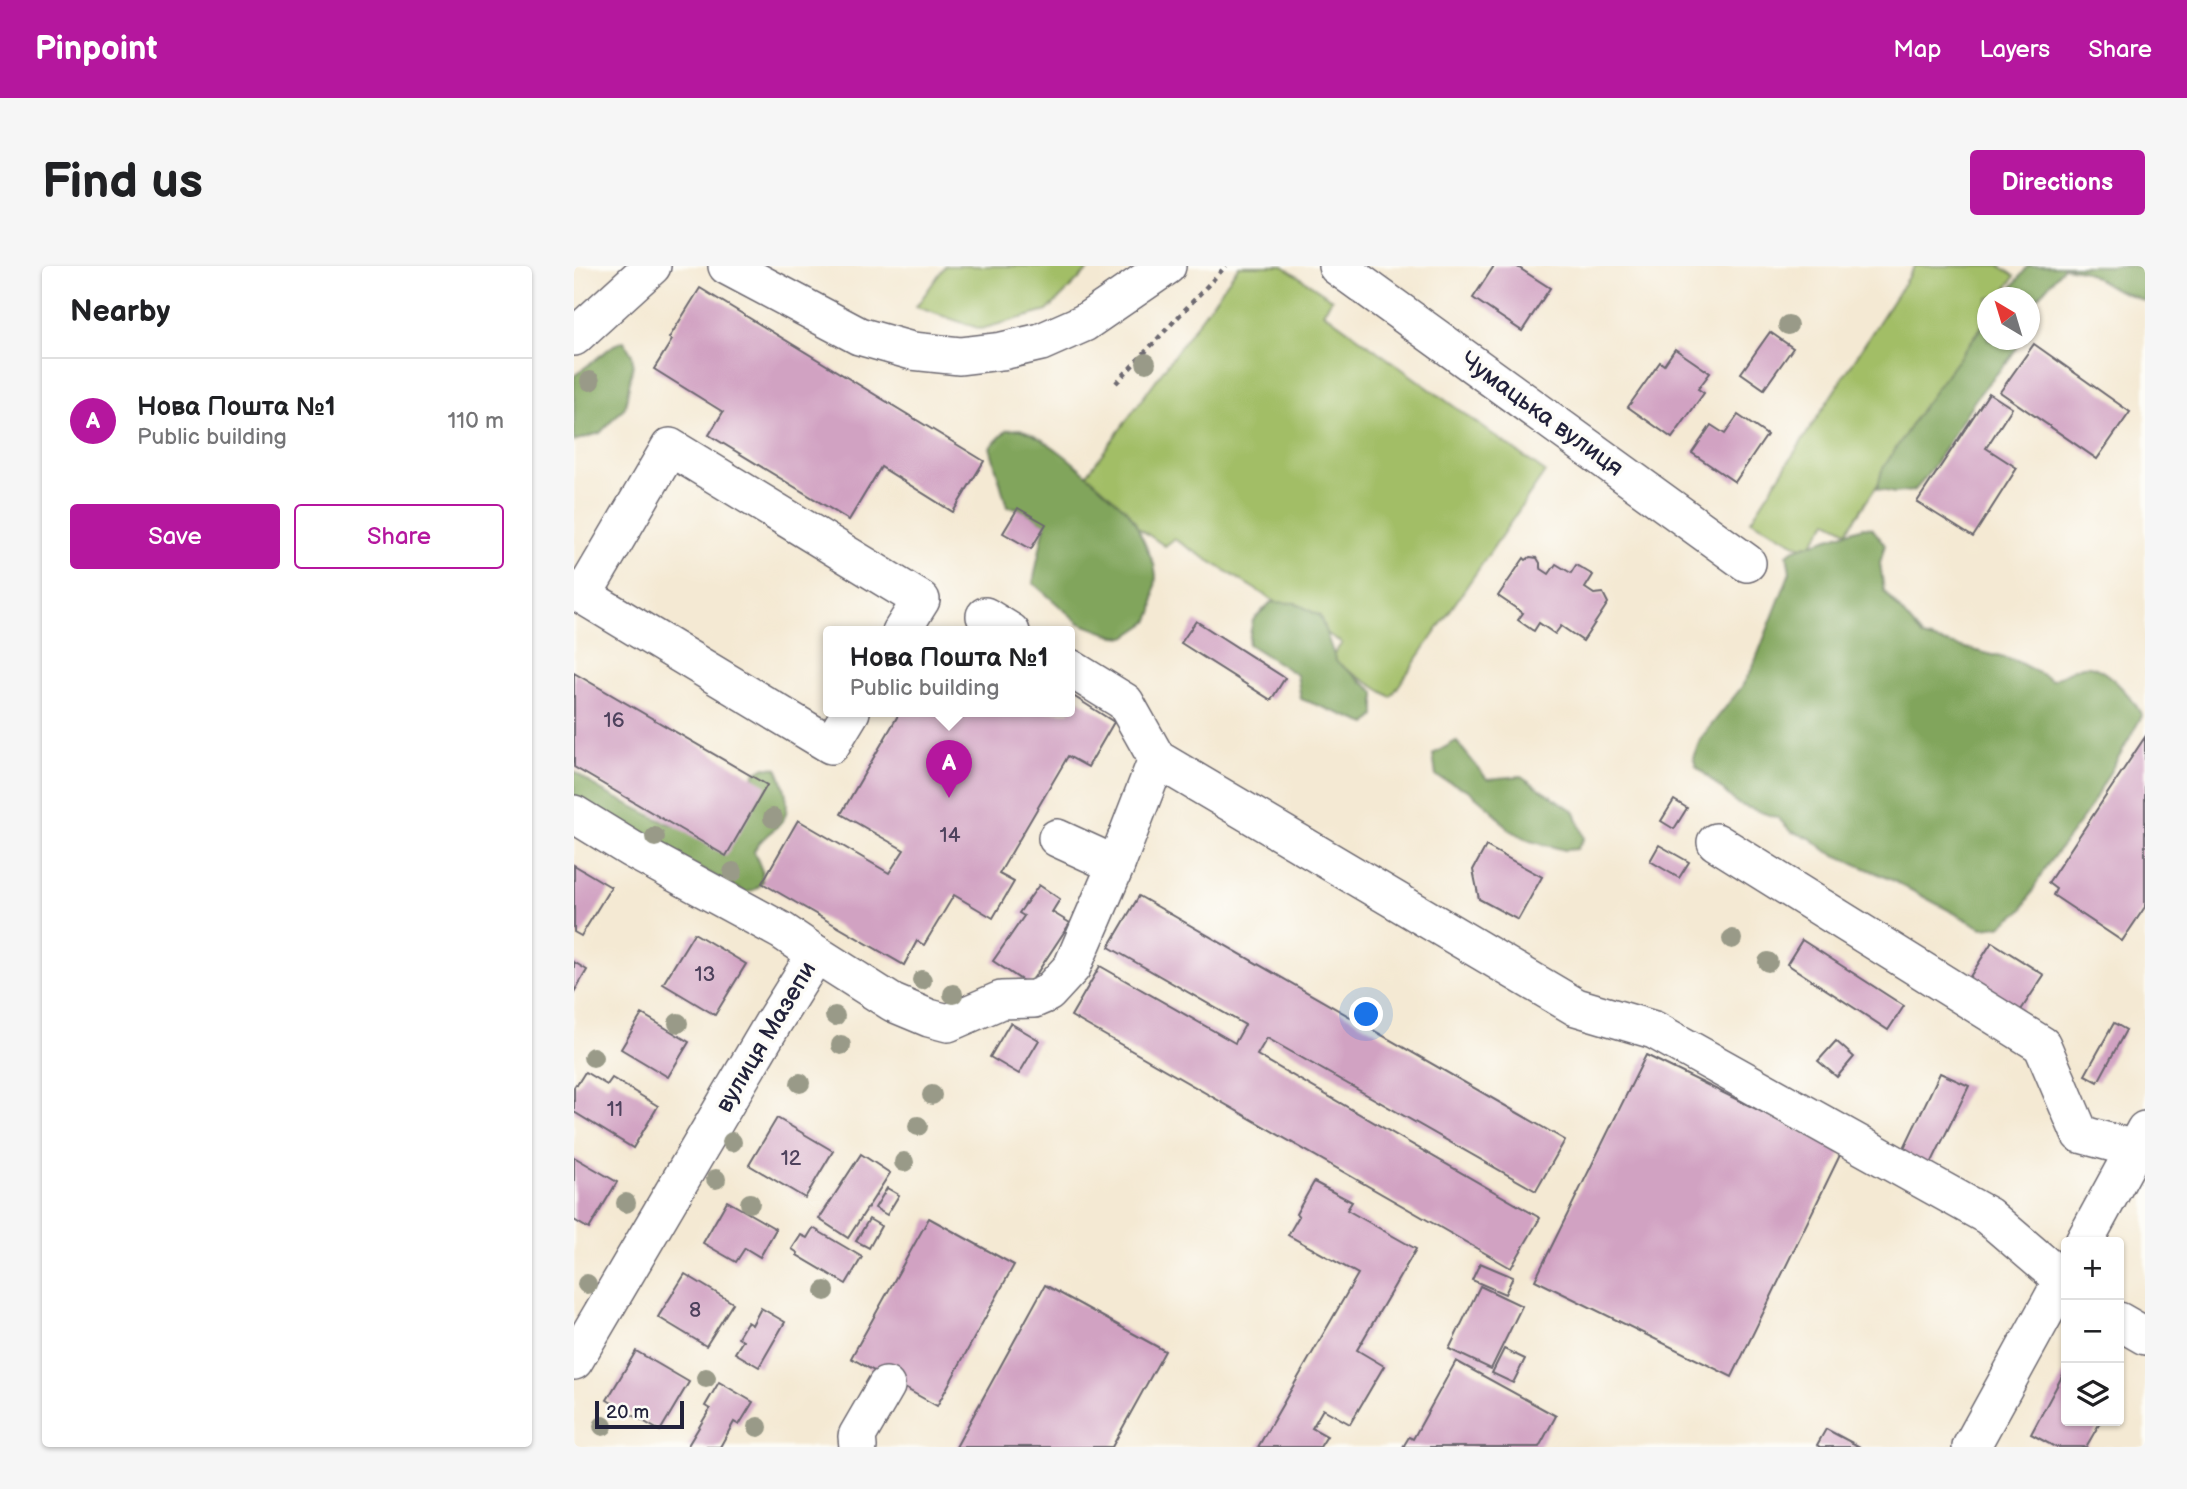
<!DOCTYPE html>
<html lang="en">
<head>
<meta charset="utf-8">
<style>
	body { margin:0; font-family:"Balsamiq Sans",sans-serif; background:#f6f6f6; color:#202124 }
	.controls { position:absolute; right:21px; bottom:21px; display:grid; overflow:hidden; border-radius:7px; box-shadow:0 2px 5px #0004 }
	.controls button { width:63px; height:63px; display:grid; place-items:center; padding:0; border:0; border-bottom:2px solid #e0e0e0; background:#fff; color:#202124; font:35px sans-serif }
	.compass { position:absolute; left:1403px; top:21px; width:63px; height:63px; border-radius:50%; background:#fff; box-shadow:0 2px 5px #0004; rotate:322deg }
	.scale { position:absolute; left:21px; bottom:18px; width:89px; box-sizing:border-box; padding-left:7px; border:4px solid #22223b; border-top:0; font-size:19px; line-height:24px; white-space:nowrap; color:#22223b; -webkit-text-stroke:5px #fdfcf7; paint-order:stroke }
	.you { position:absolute; left:793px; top:749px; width:24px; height:24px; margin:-18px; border:5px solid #fff; border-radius:50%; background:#1a73e8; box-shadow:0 0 0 10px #1a73e833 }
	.badge { display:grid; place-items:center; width:46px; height:46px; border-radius:50%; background:#b5179e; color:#fff; font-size:23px; font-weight:700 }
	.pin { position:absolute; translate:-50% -58px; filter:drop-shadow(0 2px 4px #0008) }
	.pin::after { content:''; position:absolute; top:37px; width:24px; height:21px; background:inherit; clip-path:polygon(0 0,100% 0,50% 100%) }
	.popup { position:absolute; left:249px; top:360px; width:252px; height:91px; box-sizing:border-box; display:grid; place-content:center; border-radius:7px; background:#fff; filter:drop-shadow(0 2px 5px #0005); font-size:23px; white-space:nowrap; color:#757577 }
	.popup b { font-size:26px; color:#202124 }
	.popup::after { content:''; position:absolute; left:50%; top:100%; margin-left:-14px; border:14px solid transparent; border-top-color:#fff }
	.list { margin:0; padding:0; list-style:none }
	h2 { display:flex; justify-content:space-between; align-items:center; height:91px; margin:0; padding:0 28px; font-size:30px }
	h2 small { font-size:23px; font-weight:400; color:#757577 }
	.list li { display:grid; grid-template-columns:46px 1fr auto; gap:21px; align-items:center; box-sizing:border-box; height:126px; padding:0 28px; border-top:2px solid #e0e0e0 }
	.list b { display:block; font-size:26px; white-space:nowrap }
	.list p { margin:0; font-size:23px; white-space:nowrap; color:#757577 }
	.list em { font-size:23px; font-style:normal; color:#757577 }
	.actions { display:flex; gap:14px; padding:21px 28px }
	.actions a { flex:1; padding:16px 0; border:2px solid #b5179e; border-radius:7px; text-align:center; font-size:24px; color:#b5179e }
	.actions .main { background:#b5179e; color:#fff }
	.icon { flex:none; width:38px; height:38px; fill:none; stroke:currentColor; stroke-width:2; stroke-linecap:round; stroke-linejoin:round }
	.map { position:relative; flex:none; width:1571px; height:1181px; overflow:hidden; border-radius:7px }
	header { display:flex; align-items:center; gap:42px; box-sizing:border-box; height:98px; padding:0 35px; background:#b5179e; color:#fff }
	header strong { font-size:33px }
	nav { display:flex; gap:38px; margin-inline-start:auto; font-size:24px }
	.intro { display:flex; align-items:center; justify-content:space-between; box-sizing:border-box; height:168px; padding:0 42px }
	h1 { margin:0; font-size:49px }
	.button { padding:18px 32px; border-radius:7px; background:#b5179e; color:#fff; font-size:24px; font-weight:700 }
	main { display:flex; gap:42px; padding:0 42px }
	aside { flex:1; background:#fff; border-radius:7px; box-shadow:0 2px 5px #0004 }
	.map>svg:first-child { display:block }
	.green { fill:#a2be66; stroke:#627050; stroke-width:2 }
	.forest { fill:#81a55b; stroke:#52644b; stroke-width:2 }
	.building { fill:#d1a2c2 }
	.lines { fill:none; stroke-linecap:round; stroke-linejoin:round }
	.minor-casing { stroke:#6c6870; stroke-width:40 }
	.path { stroke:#6c6870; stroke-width:4.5; stroke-dasharray:5 5; stroke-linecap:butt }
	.minor { stroke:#fff; stroke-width:37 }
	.tree { fill:#999a88 }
	.labels { text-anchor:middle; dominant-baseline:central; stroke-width:7; stroke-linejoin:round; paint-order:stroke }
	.number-label { font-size:21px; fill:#4e425d }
	.street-label { font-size:24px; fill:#22223b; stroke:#fdfcf7 }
</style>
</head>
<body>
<header>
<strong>Pinpoint</strong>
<nav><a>Map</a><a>Layers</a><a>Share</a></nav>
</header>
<div class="intro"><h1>Find us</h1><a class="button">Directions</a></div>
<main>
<aside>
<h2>Nearby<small></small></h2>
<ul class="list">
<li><span class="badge">A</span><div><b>Нова Пошта №1</b><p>Public building</p></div><em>110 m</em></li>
</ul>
<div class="actions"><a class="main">Save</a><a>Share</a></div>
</aside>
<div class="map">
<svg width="1571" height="1181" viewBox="0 0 1571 1181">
	<rect width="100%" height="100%" fill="#fdfcf7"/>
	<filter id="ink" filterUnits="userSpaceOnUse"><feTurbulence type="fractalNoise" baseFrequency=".0143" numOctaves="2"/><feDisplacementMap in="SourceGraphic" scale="14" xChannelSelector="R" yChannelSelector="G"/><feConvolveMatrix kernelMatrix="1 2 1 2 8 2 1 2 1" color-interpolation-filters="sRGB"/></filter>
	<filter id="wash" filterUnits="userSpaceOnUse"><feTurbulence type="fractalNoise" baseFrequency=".00686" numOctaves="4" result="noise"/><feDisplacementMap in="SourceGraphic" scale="28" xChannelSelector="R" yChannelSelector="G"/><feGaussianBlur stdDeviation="1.57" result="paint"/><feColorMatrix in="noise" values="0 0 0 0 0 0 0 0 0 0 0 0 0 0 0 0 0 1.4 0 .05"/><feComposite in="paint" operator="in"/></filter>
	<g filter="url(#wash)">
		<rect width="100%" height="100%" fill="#f4e9d3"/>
		<!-- green -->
		<g class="green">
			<path d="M371,0H518L473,45L407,63L342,41Z"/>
			<path d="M665,0H709L758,33L749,46L971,206L817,431L756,393L768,377L600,273L591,280L504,221Z"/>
			<path d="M1341,0H1426L1441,10L1427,31L1414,32L1413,52L1273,265L1254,255L1233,284L1177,254Z"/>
		</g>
		<!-- forest -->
		<g class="forest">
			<path d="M1454,0H1571V35L1541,23L1508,4L1490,1L1458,38L1456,44V32L1431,31Z"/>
			<path d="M1413,54L1414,74H1446C1438,96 1417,111 1404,130C1381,161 1366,197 1340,225L1320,227L1303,223L1308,204L1348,142Z"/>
			<path d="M50,75L58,89L59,98L51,141L26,167L0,175V110L40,79Z"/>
			<path d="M446,163C482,175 524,220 554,245L561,256L580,298L582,310L579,345L574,356L552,371L540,370L505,357L459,317L471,258L444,242L433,241L416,181L433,164Z"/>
			<path d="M1289,261L1298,262L1311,279L1306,297L1310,325L1349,371L1442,395L1478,414C1487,410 1499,402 1509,400C1530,397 1560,433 1568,450L1512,548L1471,602L1448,644L1426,660L1408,662L1316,613L1254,586L1236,572L1218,566L1204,552L1164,538L1122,500L1119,491L1127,472L1167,422L1178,403L1216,306L1213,288L1221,283Z"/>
			<path d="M697,336L722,337L746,350L762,395L801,426V450L793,458L727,433L723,409L674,378L679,354Z"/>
			<path d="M882,475L913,513L947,510L1001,546L1010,572L1003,583L991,584L956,575L934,563L919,545L894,524L862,510L859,488Z"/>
			<path d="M191,501L203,502C210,517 219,544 207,556C197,568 187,571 180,585L188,605V617L182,623L172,627L0,535V505L28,525L92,557L150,569L167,539L181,507Z"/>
		</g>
		<g id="blocks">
			<!-- building -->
			<g class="building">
				<path d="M920,0H942L976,22L948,65L899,32Z"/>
				<path d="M126,22L410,195L379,246L307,201L275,254L135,169L149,146L80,103L98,74L95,72Z"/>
				<path d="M1196,66L1219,82L1190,123L1167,107Z"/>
				<path d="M1460,78L1556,146L1523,193L1426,126Z"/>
				<path d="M1101,83L1136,107L1124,123L1130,127L1098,172L1054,141L1086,96L1090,99Z"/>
				<path d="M1415,127L1438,142L1412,182L1443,202L1399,271L1343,236Z"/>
				<path d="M1164,149L1193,169L1161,216L1118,187L1137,159L1151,168Z"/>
				<path d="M444,242L472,258L457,283L429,267Z"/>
				<path d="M956,291L963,292L966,297V302L975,308L982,298L997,307L1002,299L1019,309L1011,322L1020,328L1029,327L1034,337L1009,375L987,360L981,368L965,357L960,365L958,364L944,354L949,347L924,330L950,292L952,294Z"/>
				<path d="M622,355L711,412L697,434L607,377Z"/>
				<path d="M0,407L193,519L152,590L0,501Z"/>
				<path d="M496,428L540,456L514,501L494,490L425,608L440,616L419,652L380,629L350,679L343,675L330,699L188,617L224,554L315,607L330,584L267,548L326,446H496Z"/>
				<path d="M1571,471V641L1548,675L1479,629L1482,623L1474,617Z"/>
				<path d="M1100,534L1113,542L1100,563L1087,555Z"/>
				<path d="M1085,579L1115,596L1105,612L1076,595Z"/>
				<path d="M912,580L968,611L944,654L905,633L899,604Z"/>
				<path d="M0,599L37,621L7,670L0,666Z"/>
				<path d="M465,619L486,633L478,646L496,657L455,719L419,695L450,650L445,647Z"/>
				<path d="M565,630L991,874L962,925L693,772L683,789L966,952L937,1002L497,750L526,700L661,777L671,759L535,681Z"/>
				<path d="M120,667L172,698L141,749L89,718Z"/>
				<path d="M1228,674L1330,740L1314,764L1213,698Z"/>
				<path d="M1418,676L1470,709L1443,750L1392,717Z"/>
				<path d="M0,696L13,704L0,726Z"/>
				<path d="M68,748L115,776L94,811L47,783Z"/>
				<path d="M436,757L465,774L445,808L416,791Z"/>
				<path d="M1540,757L1552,764L1524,816L1511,809Z"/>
				<path d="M1262,775L1280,791L1263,811L1244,795Z"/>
				<path d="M1072,789L1268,885L1158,1111L961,1014Z"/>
				<path d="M11,806L33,819L38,812L84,840L59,882L0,846V821L2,818L3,819Z"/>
				<path d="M1366,807L1395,820L1356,900L1328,886Z"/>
				<path d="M203,852L259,885L231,932L175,899Z"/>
				<path d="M287,888L316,907L274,972L245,953Z"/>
				<path d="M0,891L43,916L15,963L0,954Z"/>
				<path d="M740,916L778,936L773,944L842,983L783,1084L810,1100L776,1158L749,1143L738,1162L753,1170L746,1181H684L784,1008L714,969L725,950L722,948Z"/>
				<path d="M313,922L325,929L313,949L301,942Z"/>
				<path d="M153,935L202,963L186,991L171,982L162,996L129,977Z"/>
				<path d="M355,952L440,999L363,1140L277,1092Z"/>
				<path d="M295,953L307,960L295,982L282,975Z"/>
				<path d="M239,962L288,991L272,1018L223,989L224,987L218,983L227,969L233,972Z"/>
				<path d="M906,997L939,1011L931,1028L898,1014Z"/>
				<path d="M111,1008L159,1037L132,1080L84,1051Z"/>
				<path d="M471,1019L591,1085L538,1181H382Z"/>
				<path d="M906,1020L948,1040L917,1103L875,1083Z"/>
				<path d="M187,1042L211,1056L185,1101L161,1087L169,1074L164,1071L173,1056L178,1059Z"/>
				<path d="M930,1083L951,1093L939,1117L918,1107Z"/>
				<path d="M62,1085L115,1116L86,1165L33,1134Z"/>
				<path d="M882,1095L982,1150L965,1181H829L835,1171L839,1173Z"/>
				<path d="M1492,1103V1155H1527L1512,1181H1481L1457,1168Z"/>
				<path d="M145,1116L179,1136L165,1159L160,1156L146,1181H113L136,1143L131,1140Z"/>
				<path d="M1252,1163L1286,1181H1246L1243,1179Z"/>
			</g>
		</g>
	</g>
	<g filter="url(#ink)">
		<use href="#blocks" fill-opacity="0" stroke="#6c6870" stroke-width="2"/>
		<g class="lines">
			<defs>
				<g id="minor">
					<path d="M153,0L285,70L338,85L386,90L428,85L467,76L510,57L593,0"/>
					<path d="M763,0L1173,297"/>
					<path d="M0,71L78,0"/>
					<path d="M0,324L257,479L277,446"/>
					<path d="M9,329L96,181L347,334L327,366"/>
					<path d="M411,350L437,366"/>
					<path d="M496,402L551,436L583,493L1002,741L1080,764L1414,950L1492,1017"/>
					<path d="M0,548L57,583L208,665L242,688L199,757L0,1095"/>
					<path d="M483,572L542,599L583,493"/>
					<path d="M1142,576L1468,779L1506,868L1561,883"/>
					<path d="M242,688L319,737L355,752L374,757L427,734L460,733L474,727L498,701L542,599"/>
					<path d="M1510,976L1571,864"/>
					<path d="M1545,1055L1571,1070"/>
					<path d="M284,1181L283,1170L312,1120"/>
					<path d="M1397,1181L1492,1008"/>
				</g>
			</defs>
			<!-- minor casing -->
			<use href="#minor" class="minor-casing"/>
			<!-- path -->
			<path class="path" d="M542,117L652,0"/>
			<!-- minor -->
			<use href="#minor" class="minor"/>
		</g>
		<!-- trees -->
		<g class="tree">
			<circle cx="1214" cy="59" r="10"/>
			<circle cx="572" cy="97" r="10"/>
			<circle cx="16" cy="115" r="10"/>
			<circle cx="199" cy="552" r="10"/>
			<circle cx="81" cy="571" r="10"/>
			<circle cx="159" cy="606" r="10"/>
			<circle cx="1158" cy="673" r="10"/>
			<circle cx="1194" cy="696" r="10"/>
			<circle cx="348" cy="714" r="10"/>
			<circle cx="379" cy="728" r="10"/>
			<circle cx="261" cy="750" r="10"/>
			<circle cx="104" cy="757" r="10"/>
			<circle cx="267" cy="779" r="10"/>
			<circle cx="19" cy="791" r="10"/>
			<circle cx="226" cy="817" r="10"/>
			<circle cx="358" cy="829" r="10"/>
			<circle cx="344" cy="860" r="10"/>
			<circle cx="158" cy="876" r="10"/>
			<circle cx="330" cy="896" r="10"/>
			<circle cx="142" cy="913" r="10"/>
			<circle cx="52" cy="937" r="10"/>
			<circle cx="176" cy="937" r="10"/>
			<circle cx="13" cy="1018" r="10"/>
			<circle cx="251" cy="1025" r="10"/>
			<circle cx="132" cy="1112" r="10"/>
			<circle cx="29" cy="1160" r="10"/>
			<circle cx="184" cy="1161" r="10"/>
		</g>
	</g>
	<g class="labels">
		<!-- number labels -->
		<g class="number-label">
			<text x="40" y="454">16</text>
			<text x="376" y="569">14</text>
			<text x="131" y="708">13</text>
			<text x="41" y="843">11</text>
			<text x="217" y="892">12</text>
			<text x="121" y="1044">8</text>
		</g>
		<!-- street labels -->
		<g class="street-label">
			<text transform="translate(968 148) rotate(36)">Чумацька вулиця</text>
			<text transform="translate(192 771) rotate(-59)">вулиця Мазепи</text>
		</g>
	</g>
</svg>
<div class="controls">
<button>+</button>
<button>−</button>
<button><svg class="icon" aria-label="layers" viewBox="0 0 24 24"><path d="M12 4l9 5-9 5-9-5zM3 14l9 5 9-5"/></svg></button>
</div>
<svg class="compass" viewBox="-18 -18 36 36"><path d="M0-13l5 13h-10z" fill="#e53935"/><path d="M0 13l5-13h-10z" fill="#757577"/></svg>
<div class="scale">20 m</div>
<div class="you"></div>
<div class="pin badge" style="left:375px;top:532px">A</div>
<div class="popup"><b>Нова Пошта №1</b>Public building</div>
</div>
</main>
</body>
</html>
